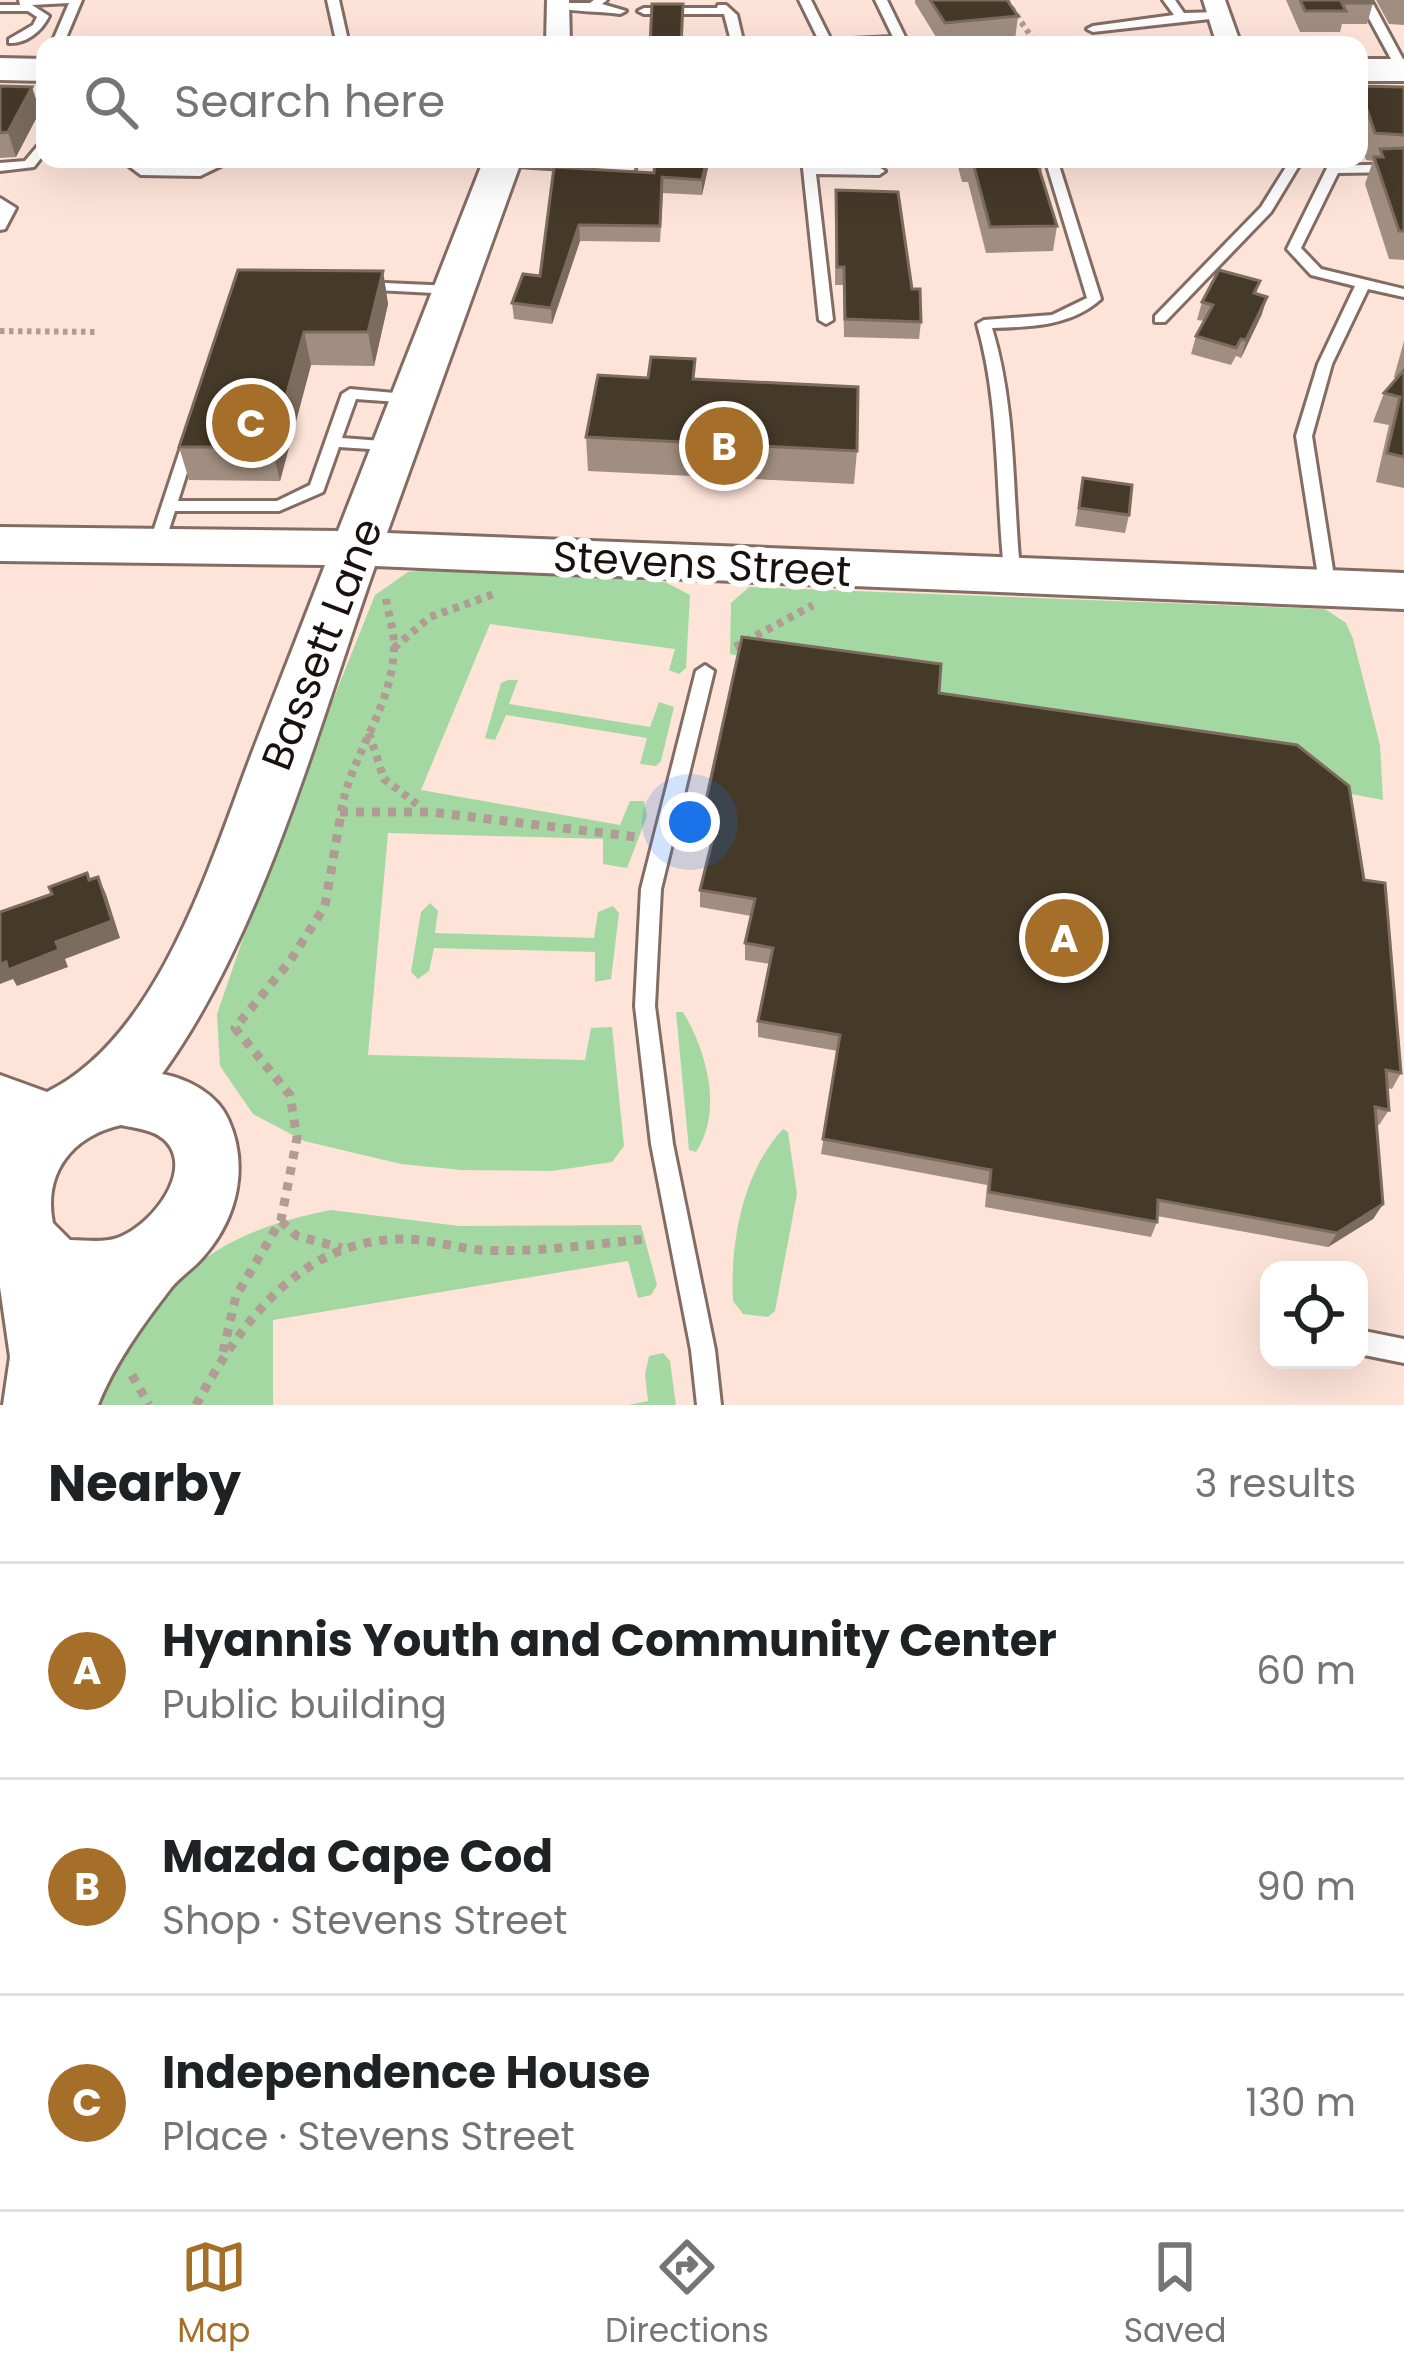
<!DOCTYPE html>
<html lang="en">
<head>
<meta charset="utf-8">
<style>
	body { margin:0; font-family:Poppins,sans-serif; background:#f2f2f2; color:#202124 }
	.controls { position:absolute; right:36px; bottom:36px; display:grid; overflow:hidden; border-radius:24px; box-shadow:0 12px 48px #0002 }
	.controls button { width:108px; height:108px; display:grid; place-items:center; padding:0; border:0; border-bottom:3px solid #e0e0e0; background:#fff; color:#202124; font:60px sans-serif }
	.you { position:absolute; left:690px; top:822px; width:42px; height:42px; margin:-30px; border:9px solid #fff; border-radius:50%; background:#1a73e8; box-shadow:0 0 0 18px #1a73e833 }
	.badge { display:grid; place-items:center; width:78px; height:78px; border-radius:50%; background:#a56f29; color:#fff; font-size:39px; font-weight:700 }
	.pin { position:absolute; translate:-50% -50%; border:6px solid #fff; box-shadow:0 3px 12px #0006 }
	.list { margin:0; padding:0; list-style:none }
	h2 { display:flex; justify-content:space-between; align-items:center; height:156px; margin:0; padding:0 48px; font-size:51px }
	h2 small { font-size:39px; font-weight:400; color:#757577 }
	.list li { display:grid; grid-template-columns:78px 1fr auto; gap:36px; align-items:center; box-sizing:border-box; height:216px; padding:0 48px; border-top:3px solid #e0e0e0 }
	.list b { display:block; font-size:45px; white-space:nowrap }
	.list p { margin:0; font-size:39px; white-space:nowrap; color:#757577 }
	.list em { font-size:39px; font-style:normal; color:#757577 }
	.icon { flex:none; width:66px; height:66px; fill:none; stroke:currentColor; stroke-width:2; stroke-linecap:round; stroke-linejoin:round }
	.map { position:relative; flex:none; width:1404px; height:1405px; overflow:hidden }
	.search { position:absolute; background:#fff; box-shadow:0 12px 48px #0002; left:36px; right:36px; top:36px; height:132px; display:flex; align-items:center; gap:30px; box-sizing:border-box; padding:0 42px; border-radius:24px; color:#757577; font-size:45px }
	.sheet { height:804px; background:#fff }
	nav { display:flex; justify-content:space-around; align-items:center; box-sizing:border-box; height:168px; border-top:3px solid #e0e0e0; background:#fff; font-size:33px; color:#757577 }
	nav a { display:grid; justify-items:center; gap:6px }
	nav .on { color:#a56f29 }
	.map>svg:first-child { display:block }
	.green { fill:#a4d8a2 }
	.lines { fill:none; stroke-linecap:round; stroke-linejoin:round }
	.lane-casing { stroke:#836c63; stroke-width:6 }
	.street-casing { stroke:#836c63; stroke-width:6 }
	.secondary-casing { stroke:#836c63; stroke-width:6 }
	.path-far2 { stroke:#b19c94; stroke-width:6; stroke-dasharray:4.5 4.5; stroke-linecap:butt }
	.path-far1 { stroke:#b19c94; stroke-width:8; stroke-dasharray:6 6; stroke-linecap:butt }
	.path { stroke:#b19c94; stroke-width:9; stroke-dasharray:8 8; stroke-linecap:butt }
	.lane { fill:#fff; fill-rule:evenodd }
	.street { fill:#fff; fill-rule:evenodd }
	.secondary { fill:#fff; fill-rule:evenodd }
	.wall { fill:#a18e80 }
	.shaded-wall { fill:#7c6c5d }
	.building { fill:#453928; stroke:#7c6c5d; stroke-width:3 }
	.labels { text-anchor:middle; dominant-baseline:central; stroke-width:12; stroke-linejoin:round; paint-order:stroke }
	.street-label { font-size:42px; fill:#1a110e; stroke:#fff }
</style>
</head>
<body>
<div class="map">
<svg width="1404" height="1405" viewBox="0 0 1404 1405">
	<rect width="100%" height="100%" fill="#fde3d8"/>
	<!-- green -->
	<g class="green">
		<path d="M447,568L665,582L690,595L686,668L679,674L669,670L675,649L490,624L421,790L620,825L630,801H644L647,816L627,868L603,864V839L388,833L368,1055L585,1060L591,1028L612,1027L624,1146L612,1162L552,1171L461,1170L401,1164L304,1141L253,1114L220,1066L217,1014L277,840L375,595L408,572Z"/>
		<path d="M749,587L1325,609L1346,623L1353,639L1380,745L1383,800L1351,794L1330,777L730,654L731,603Z"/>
		<path d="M508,680H518L509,704L650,727L659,702L674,707L661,761L656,766L640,764L647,738L506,715L495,740L485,738L501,683Z"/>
		<path d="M430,903L438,911L435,933L594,938L598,912L613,906L619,913L611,979L595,982V952L434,948L429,971L418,979L411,972L421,912Z"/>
		<path d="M676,1012H683C707,1052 723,1111 696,1152L689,1150Z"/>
		<path d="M783,1129L788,1132L797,1194L775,1311L768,1317L743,1314L733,1301C730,1243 742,1173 783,1129Z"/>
		<path d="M331,1210L459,1226L641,1225L657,1285L651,1295L638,1298L628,1261L273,1320V1405H91L95,1389C168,1285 198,1236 331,1210Z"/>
		<path d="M663,1353L670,1361L676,1405H628L648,1401L645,1374L649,1356Z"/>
	</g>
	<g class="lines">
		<defs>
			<g id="lane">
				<path d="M19,0H82L63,45H51L69,3L32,5L49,16C42,31 26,44 9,43V39L33,25L37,17L28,11H0V5H20Z"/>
				<path d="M327,0H339L349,45H337Z"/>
				<path d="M594,0H607L602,4L626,11L620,14C600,11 568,12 552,6L558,3H590Z"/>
				<path d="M799,0H811L831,40L893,37L875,0H887L909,45H821Z"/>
				<path d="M1163,0H1175L1184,13L1219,12L1225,15L1219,18L1093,32L1087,29L1093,26L1174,15Z"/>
				<path d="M1359,0H1371L1404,61V73L1397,70Z"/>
				<path d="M718,5H726L737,15L744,45H732L724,14H644L638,11L644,8H717Z"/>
				<path d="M45,141V153L34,167L0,171V163L25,161L41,142Z"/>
				<path d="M132,159H144L142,165L144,167L198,168L218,159H235L200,176L141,175L129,166Z"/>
				<path d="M497,159L629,165L635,169L629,173L502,165L497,164Z"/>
				<path d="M802,159H814L815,166L879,167L885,171L879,175L816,174L833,320L826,324L819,320Z"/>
				<path d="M1045,159H1057L1101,299C1071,326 1031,327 992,328C1017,410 1012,496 1021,580L1013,586L1005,580C995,494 1001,408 977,324L984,320L1052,315L1087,298Z"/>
				<path d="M1291,159H1303L1271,212L1165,322H1155V316L1261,207Z"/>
				<path d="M1404,164V172L1338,173L1301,248L1321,269L1404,289V297L1368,289L1332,364L1312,436L1336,589L1328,595L1320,589L1296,436L1318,364L1355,286L1311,275L1287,249L1328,166Z"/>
				<path d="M0,198L16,208L5,229L0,230Z"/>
				<path d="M362,282L453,286L460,290L453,294L357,289V283Z"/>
				<path d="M350,389L417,395L420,398L412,403L356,399L342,438L395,442L400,443L403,447L400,451L339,447L323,492L279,511H175L163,548H151L149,544L184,438H194L197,441L178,501H277L310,485L342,394Z"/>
				<path d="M705,665L714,671L661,889L655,1006L673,1144L715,1350L721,1405H697L691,1350L651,1144L635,1006L641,889L696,671Z"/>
				<path d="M1359,1330L1404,1339V1363L1359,1354Z"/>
			</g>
			<g id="street">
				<path d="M547,0H569L570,45H546Z"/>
				<path d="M1203,0H1225L1241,45H1217Z"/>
			</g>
			<g id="secondary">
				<path d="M0,58L45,59V81L0,80Z"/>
				<rect x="1359" y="59" width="45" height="22"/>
				<path d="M484,159H522L387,533L1404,573V609L375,566C318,728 262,936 162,1074C188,1079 217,1094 228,1119C249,1165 238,1217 204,1256C194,1268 181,1276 171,1288C144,1323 114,1364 98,1405H3L10,1357L0,1287V1075L47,1092C159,1037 210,863 252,753C276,690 301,628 325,565L0,561V527L338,531ZM121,1125C139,1129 161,1130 171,1148C189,1180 146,1229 117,1238C103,1243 85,1240 70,1240L53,1223C43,1173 72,1136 121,1125Z"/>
			</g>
		</defs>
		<!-- lane casing -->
		<use href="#lane" class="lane-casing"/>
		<!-- street casing -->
		<use href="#street" class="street-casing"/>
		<!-- secondary casing -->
		<use href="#secondary" class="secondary-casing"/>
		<!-- path-far2 -->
		<g class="path-far2">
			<path d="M1006,0L1037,45"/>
			<path d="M0,331L98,332"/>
		</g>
		<!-- path-far1 -->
		<g class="path-far1">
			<path d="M735,647L813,605"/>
			<path d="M394,648L430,617L497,593"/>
			<path d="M369,733L384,779L422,808"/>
			<path d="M341,811C351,755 394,704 394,646C394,630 388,613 386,598"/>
		</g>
		<!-- path -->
		<g class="path">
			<path d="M340,812H431L637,837"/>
			<path d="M281,1221L297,1236L342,1248"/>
			<path d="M223,1352L236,1296L281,1220L297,1138L290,1095L235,1028L290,961L325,906L342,808"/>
			<path d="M132,1375L149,1405"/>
			<path d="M196,1405C240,1324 298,1242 399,1239C427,1238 454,1248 481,1250C537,1253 592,1244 647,1239"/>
		</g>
		<!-- lane -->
		<use href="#lane" class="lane"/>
		<!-- street -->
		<use href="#street" class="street"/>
		<!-- secondary -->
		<use href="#secondary" class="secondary"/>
	</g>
	<!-- wall -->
	<g class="wall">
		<path d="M915,0H1007L1018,16L1015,40L966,45H941L915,3Z"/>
		<path d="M1286,0H1372L1373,3L1367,24H1342L1340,32H1300Z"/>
		<path d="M1376,0H1404V25L1389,24Z"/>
		<path d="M0,86L40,111L16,157L0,158Z"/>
		<path d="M1359,86L1404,87V260L1389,259L1365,184L1373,161L1366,160L1359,139Z"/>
		<path d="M336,159H412L411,162L337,161Z"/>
		<path d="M655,159H710L702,195L663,193L660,242L580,241L552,324L514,319L512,303L540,276L554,167L654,173Z"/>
		<path d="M956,159H1043L1041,173L1057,226L1053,251L986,253L968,182H962Z"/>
		<path d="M836,190L912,289L921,322L919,339L844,337L843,285H835Z"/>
		<path d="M238,270L383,271L388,304L374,366L311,365L280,481L189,480L179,447Z"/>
		<path d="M1260,281L1256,294L1262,314L1241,358L1236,356L1231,365L1191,354L1196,336L1204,321L1197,320L1202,302Z"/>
		<path d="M1404,341V488L1376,482L1389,425L1373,422L1384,393L1396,380L1394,377Z"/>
		<path d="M695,379L857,451L854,484L588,471L586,437Z"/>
		<path d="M1083,478L1129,515L1125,533L1075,526Z"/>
		<path d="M939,693L1364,880L1401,1073L1392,1089L1387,1088L1389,1110L1379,1125H1377L1383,1204L1373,1219L1328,1247L1157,1216V1222L1151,1237L985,1207L987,1185L821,1154L838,1051L758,1037V1021L770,964L745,960V943L751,916L700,907V890L714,833L703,832V814Z"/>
	</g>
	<!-- shaded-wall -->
	<g class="shaded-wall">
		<path d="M32,87L40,111L16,157L8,132Z"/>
		<path d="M707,159H710L702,195V180Z"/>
		<path d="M579,225L580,241L552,324L551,308Z"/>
		<path d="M383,271L388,304L374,366L368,332Z"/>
		<path d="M1267,297L1262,314L1241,358L1246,340Z"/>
		<path d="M304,332L311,365L280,481L272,447Z"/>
		<path d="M98,877L106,894L120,938L65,959L68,967L17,986L13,979L0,984V964L56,942Z"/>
		<path d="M1383,1204L1373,1219L1328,1247L1337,1233Z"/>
	</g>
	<!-- building -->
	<g class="building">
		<path d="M930,0H1007L1018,16L945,23Z"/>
		<path d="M1300,0H1372L1373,3H1342L1346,11H1305Z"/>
		<path d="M652,4H683L681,45H650Z"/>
		<path d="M0,86L32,87L8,132L0,133Z"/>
		<path d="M1359,86L1404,87V135L1375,133Z"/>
		<path d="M1404,148V231H1399L1374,157H1383L1380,149Z"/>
		<path d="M655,159H707L702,180L662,177L660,226L579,225L551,308L512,303L523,274L540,276L554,167L654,173Z"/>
		<path d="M972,159H1036L1057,226L990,227Z"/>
		<path d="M836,190L898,192L912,289H920L921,322L845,319L844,267H837Z"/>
		<path d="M238,270L383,271L368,332H304L272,447H179Z"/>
		<path d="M1219,270L1260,281L1254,293L1267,297L1246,340L1241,339L1236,348L1196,336L1213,305L1202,302Z"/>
		<path d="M651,357L695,359L693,379L858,387L857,451L586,437L598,375L648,378Z"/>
		<path d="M1404,370V457L1387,453L1400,397L1384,393Z"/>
		<path d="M1083,478L1132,485L1129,515L1079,508Z"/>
		<path d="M742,637L941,664L939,693L1297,745L1349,786L1364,880L1385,883L1401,1073L1386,1070L1389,1110L1375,1107L1383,1204L1337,1233L1158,1200L1157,1222L989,1192L991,1170L823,1139L840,1035L758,1021L773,948L745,943L755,899L700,890L718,817L703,814Z"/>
		<path d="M87,873L89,880L98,877L112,921L56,942L59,950L8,970L6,962L0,964V912L52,894L49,887Z"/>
	</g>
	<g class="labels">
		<!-- street labels -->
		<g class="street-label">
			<text transform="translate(702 564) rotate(3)">Stevens Street</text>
			<text transform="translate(322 644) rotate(-69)">Bassett Lane</text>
		</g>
	</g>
</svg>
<div class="controls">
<button><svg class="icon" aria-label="locate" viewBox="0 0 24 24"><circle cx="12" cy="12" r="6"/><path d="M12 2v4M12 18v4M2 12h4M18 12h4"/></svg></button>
</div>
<div class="you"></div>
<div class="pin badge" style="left:1064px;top:938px">A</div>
<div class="pin badge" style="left:724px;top:446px">B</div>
<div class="pin badge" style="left:251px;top:423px">C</div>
<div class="search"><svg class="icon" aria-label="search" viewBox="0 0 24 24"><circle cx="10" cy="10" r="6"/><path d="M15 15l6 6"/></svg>Search here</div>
</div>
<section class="sheet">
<h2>Nearby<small>3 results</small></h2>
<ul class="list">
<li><span class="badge">A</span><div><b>Hyannis Youth and Community Center</b><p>Public building</p></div><em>60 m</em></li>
<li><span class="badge">B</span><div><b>Mazda Cape Cod</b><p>Shop · Stevens Street</p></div><em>90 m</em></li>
<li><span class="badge">C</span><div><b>Independence House</b><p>Place · Stevens Street</p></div><em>130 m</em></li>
</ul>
</section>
<nav>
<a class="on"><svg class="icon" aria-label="map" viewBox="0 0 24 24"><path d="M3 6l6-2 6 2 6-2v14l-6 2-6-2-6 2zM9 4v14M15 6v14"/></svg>Map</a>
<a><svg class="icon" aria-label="directions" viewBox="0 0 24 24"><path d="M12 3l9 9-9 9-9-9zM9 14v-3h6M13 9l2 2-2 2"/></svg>Directions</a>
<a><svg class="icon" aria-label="saved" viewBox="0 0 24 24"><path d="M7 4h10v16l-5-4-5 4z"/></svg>Saved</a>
</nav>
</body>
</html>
